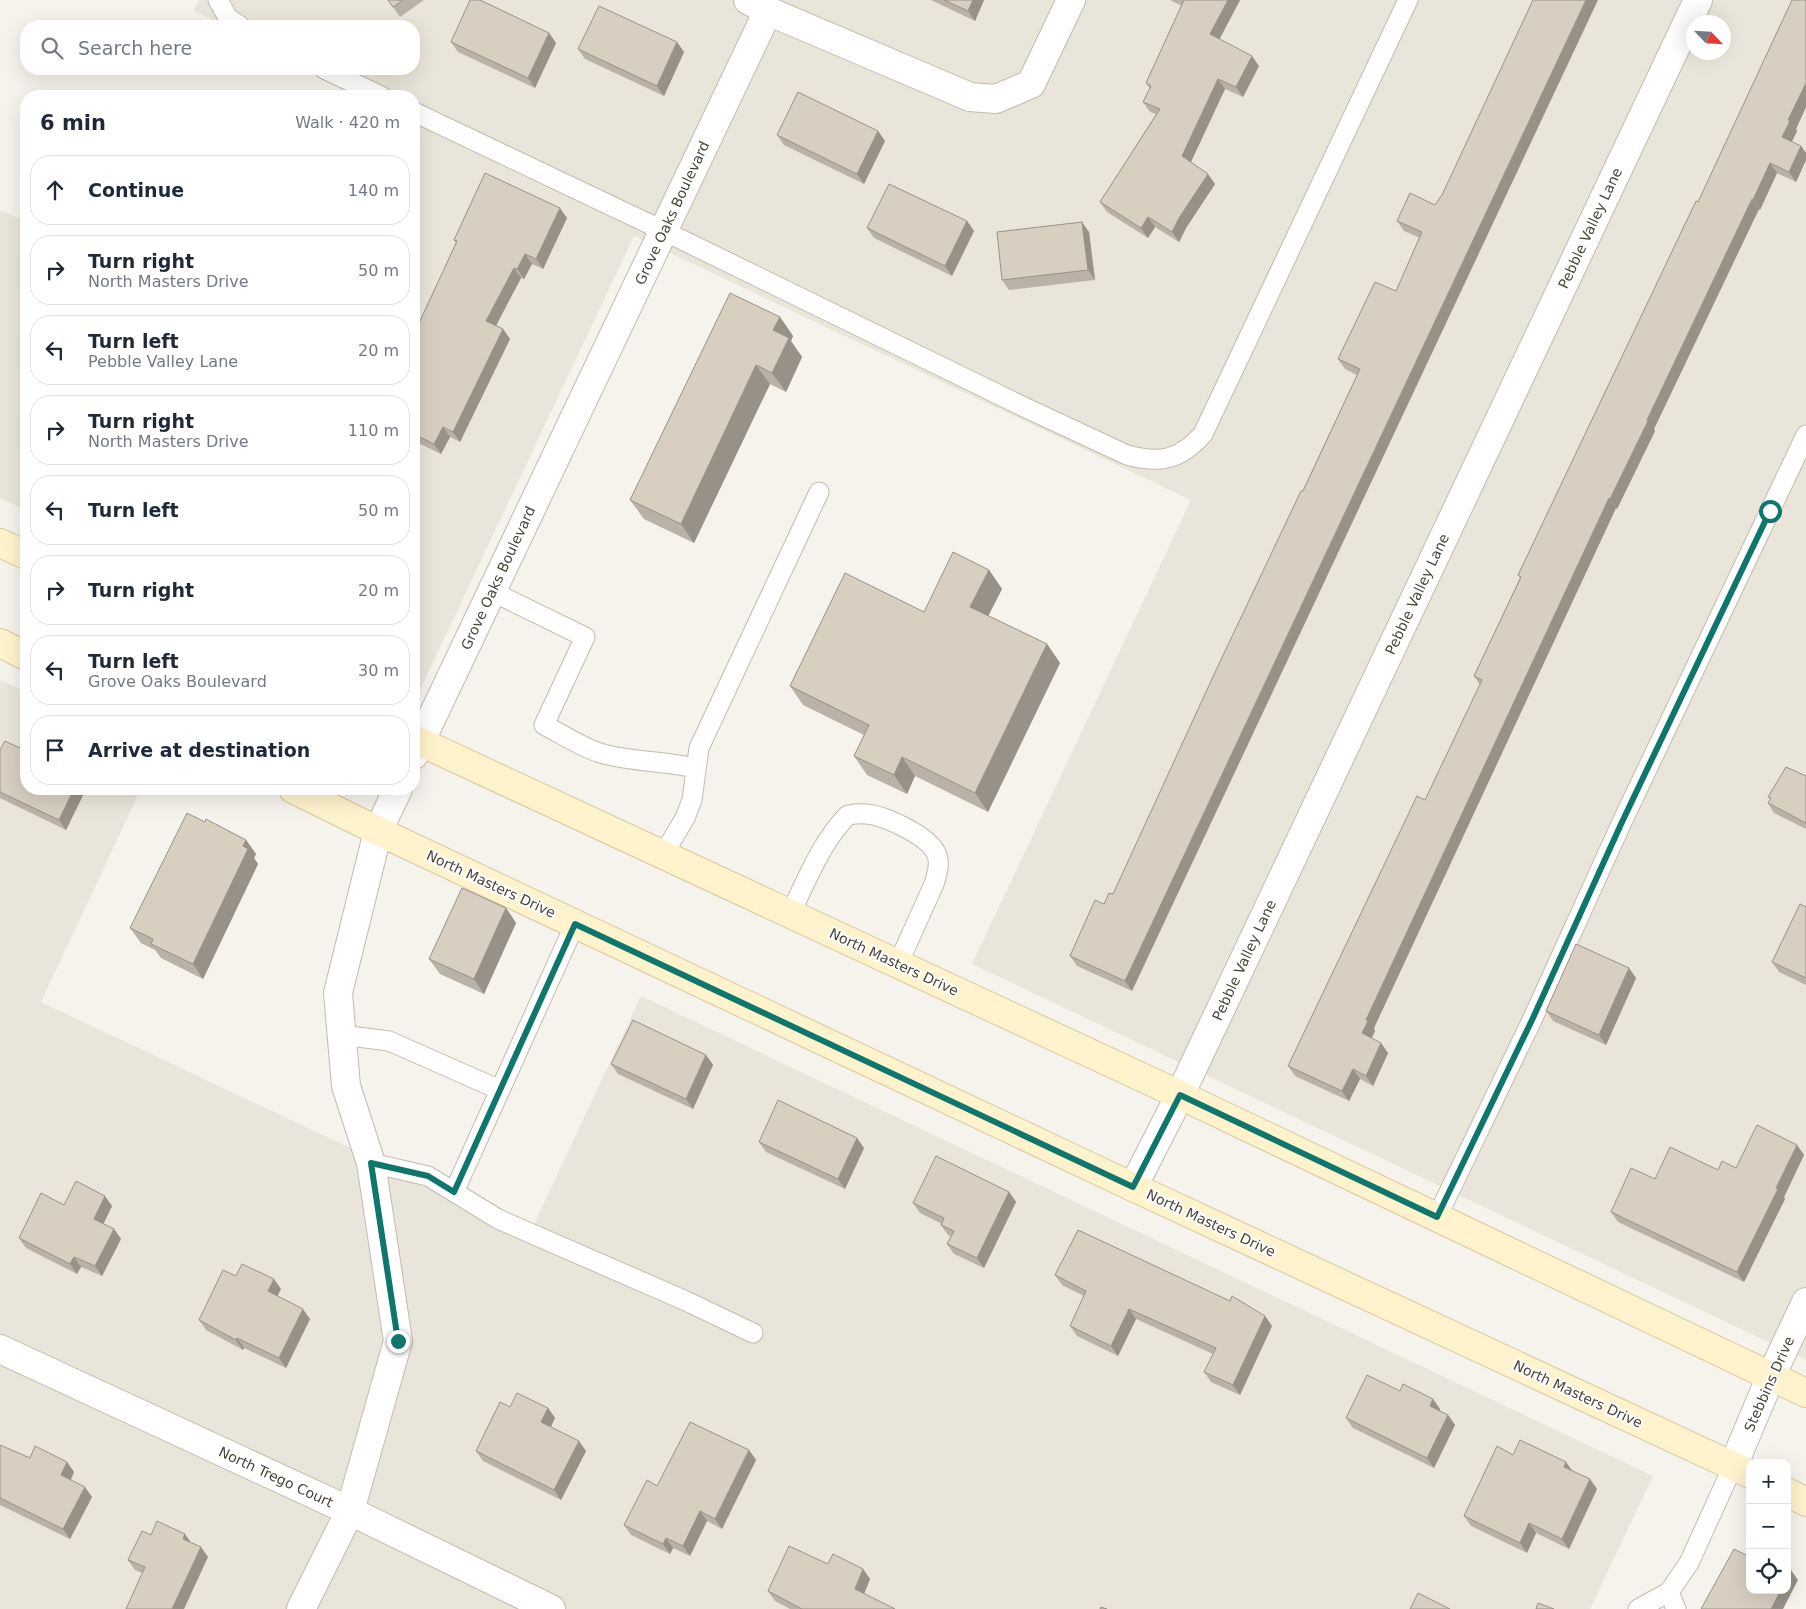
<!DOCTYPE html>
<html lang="en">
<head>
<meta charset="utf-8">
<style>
	body { margin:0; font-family:"DejaVu Sans",sans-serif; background:#f2f2f3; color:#1f2937 }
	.controls { position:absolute; right:15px; bottom:15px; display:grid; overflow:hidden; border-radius:10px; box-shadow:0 5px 20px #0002 }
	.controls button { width:45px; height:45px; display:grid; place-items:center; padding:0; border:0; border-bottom:1px solid #e0e1e3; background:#fff; color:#1f2937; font:25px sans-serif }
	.compass { position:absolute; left:1686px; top:15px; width:45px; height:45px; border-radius:50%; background:#fff; box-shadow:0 5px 20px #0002; rotate:115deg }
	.stop { position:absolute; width:15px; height:15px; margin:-11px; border:4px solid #0f766e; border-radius:50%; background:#fff }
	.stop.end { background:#0f766e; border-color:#fff; box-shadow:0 1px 5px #0008 }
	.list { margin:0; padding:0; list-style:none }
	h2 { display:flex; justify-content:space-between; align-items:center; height:65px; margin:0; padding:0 20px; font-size:21px }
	h2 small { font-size:16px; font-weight:400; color:#747a83 }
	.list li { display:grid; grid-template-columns:32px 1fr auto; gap:15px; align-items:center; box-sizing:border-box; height:70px; margin:0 10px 10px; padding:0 10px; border:1px solid #e0e1e3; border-radius:20px }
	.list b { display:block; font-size:19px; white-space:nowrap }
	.list p { margin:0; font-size:16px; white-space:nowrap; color:#747a83 }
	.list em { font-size:16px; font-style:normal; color:#747a83 }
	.icon { flex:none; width:28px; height:28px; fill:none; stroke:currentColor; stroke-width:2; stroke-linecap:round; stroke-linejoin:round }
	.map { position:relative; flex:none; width:1806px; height:1609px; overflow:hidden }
	.search { position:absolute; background:#fff; box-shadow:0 5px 20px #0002; left:20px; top:20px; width:400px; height:55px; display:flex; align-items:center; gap:12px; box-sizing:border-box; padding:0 18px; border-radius:20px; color:#747a83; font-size:19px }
	.panel { position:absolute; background:#fff; box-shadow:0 5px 20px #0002; left:20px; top:90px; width:400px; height:705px; border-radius:20px }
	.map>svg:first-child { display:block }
	.residential { fill:#eae5da; fill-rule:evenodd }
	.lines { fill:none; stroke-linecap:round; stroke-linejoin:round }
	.service-casing { stroke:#c2bbae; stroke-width:21 }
	.minor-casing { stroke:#c2bbae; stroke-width:30 }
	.secondary-casing { stroke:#d6c79b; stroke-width:30 }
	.service { stroke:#fff; stroke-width:19 }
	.minor { stroke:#fff; stroke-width:28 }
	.secondary { stroke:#fff3cd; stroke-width:28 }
	.wall { fill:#bab2a6 }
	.shaded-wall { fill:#979187 }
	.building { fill:#d8cfc1; stroke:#979187 }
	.route { stroke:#0f766e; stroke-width:6 }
	.labels { text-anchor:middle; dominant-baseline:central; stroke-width:4; stroke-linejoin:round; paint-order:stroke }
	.street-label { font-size:14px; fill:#4b4439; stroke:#fff }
</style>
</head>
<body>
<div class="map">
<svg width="1806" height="1609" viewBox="0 0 1806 1609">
	<rect width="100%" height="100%" fill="#f6f3ec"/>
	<!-- residential -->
	<g class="residential">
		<path d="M199,0H1806V1360L972,964L1191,500L634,236L419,692L414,690V96H367L315,69H414V26H227L194,11ZM1694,22H1724V52H1694Z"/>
		<path d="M0,210L26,222V510L0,498Z"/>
		<path d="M0,680L26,692V789H141L41,1002L530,1233L641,996L1653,1476L1590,1609H0Z"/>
	</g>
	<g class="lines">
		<defs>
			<g id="service">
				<path d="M218,0L228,18L240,26"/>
				<path d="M324,69L381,96"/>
				<path d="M414,112L664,231L1024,407L1127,455C1160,464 1180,460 1203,434L1408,0"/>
				<path d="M491,591L585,637L544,725C560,733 583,748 600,753C631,762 664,761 695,768"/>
				<path d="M663,855L685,818L692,800L699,748L819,492"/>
				<path d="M790,914C807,880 821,842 848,815C854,814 860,813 867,814C886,816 928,836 936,853C941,862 937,875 934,884L898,964"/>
				<path d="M342,1035L389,1041L500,1090"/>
				<path d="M371,1163L428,1176L498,1219L686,1301L753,1333"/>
				<path d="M454,1192L575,924"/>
				<path d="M1437,1217L1532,1020L1622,822L1806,435"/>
				<path d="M1669,1592L1676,1609"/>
				<path d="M1638,1609L1669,1592L1689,1563L1733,1466"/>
			</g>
			<g id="minor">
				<path d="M748,0L768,11L970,97L996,99L1031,84L1071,0"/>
				<path d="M414,755L768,11"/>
				<path d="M1133,1187L1180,1095L1698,0"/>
				<path d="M0,1349L350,1511L551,1609"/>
				<path d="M1733,1466L1771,1376L1806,1302"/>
				<path d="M301,1609L350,1511L398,1341L371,1163L346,1086L338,993L378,831L398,789"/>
			</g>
			<g id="secondary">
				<path d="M0,543L26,555"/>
				<path d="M0,643L26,656"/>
				<path d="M414,739L1180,1095L1806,1393"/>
				<path d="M293,789L378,831L1133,1187L1750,1474"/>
				<path d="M1787,1492L1806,1502"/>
			</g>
		</defs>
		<!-- service casing -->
		<use href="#service" class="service-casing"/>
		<!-- minor casing -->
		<use href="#minor" class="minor-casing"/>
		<!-- secondary casing -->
		<use href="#secondary" class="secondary-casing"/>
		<!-- service -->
		<use href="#service" class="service"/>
		<!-- minor -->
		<use href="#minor" class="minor"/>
		<!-- secondary -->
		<use href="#secondary" class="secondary"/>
	</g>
	<!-- wall -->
	<g class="wall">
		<path d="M388,0H424L400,17Z"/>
		<path d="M931,0H984L975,21Z"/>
		<path d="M1170,0H1240L1219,39L1259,66L1243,97L1225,89L1191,162L1215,184L1186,228L1179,242L1155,227L1148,238L1107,212L1100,202L1156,114L1150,112L1143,102L1150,89L1146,83L1182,6Z"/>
		<path d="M1806,0V107L1796,129L1797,131L1792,142L1801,146L1806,153V160L1796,182L1777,173L1760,210L1759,209L1654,429L1655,431L1617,509L1616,508L1374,1028L1375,1031L1372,1038L1388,1053L1373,1086L1360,1079L1349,1101L1295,1076L1288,1066L1425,800L1480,685L1474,676L1520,578L1518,575L1698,202Z"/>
		<path d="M549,33L556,43L535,88L458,52L451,42Z"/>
		<path d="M578,49L684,52L664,96L585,59Z"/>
		<path d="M878,131L885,141L864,184L784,145L777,135Z"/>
		<path d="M1442,195L1132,991L1077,966L1070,956L1104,904L1113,894L1357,375L1345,369L1338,359L1396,291L1420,238L1404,231L1397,221L1435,205Z"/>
		<path d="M567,218L543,269L532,264L524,279L521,278L496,326L503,329L510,339L460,442L450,437L441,454L414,441V334L456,243L454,240Z"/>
		<path d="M967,221L974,231L952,276L874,238L867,228Z"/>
		<path d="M1089,232L1095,280L1009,290L1002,280Z"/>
		<path d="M780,317L793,336L791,341L802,357L786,392L770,384L694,543L644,519L630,500Z"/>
		<path d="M989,570L1002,589L988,616L1047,644L1060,663L988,812L915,776L907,794L867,775L854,756L864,735L803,705L790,686L924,612Z"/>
		<path d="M0,750L26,789H86L66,830L0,798Z"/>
		<path d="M1806,776V829L1774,813L1768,803L1770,799L1768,797Z"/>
		<path d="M205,822L246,840L256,854L254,858L258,864L203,979L161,958L155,950L141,943L130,928Z"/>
		<path d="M1806,907V985L1779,972L1772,962Z"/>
		<path d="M506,908L516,923L484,994L440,974L429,959Z"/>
		<path d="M1636,978L1606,1045L1553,1021L1546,1011Z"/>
		<path d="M706,1055L713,1065L693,1109L618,1074L611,1064Z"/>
		<path d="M759,1142L864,1148L845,1189L766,1152Z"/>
		<path d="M1797,1145L1804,1155L1784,1197L1785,1199L1744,1282L1618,1222L1611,1212L1655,1179L1718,1170L1736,1168Z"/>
		<path d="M1009,1192L1016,1202L984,1268L954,1254L947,1244L951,1236L948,1235L941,1225L942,1224L920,1213L913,1203Z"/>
		<path d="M64,1205L112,1206L103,1224L114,1229L121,1239L102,1276L81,1267L77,1274L26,1248L19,1238Z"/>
		<path d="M1055,1275L1230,1301L1265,1316L1272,1326L1240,1395L1211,1382L1204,1372L1213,1354L1136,1319L1118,1356L1077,1336L1070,1326L1084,1296L1062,1285Z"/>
		<path d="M281,1289L277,1296L310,1319L286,1368L244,1348L243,1350L206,1330L199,1320Z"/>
		<path d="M1400,1391L1440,1409L1439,1410L1448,1415L1455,1425L1434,1468L1353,1428L1346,1418Z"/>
		<path d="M510,1407L548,1408L555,1418L551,1427L586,1451L561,1500L483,1461L476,1451Z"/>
		<path d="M0,1445L30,1458L67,1462L74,1472L71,1480L92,1497L70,1539L0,1505Z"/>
		<path d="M749,1450L756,1460L722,1529L707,1521L690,1556L673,1548L670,1554L631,1535L624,1525L657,1486Z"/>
		<path d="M1513,1455L1572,1470L1597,1489L1569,1549L1536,1533L1527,1553L1471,1526L1464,1516Z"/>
		<path d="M151,1535L191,1543L208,1557L142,1573L135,1570L128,1560Z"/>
		<path d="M828,1564L863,1569L870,1579L864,1594L895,1609H790L775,1601L768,1591Z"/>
	</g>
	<!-- shaded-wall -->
	<g class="shaded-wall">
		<path d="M973,0H984L975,21L968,11Z"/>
		<path d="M1228,0H1240L1217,44L1210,34Z"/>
		<path d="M1586,0H1598L1132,991L1125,981Z"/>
		<path d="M549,33L556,43L535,88L528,78Z"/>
		<path d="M677,42L684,52L664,96L657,86Z"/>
		<path d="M1252,56L1259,66L1243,97L1236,87Z"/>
		<path d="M1218,79L1225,89L1189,166L1182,156Z"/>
		<path d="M1806,83V107L1796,129L1797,131L1789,147L1782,137L1788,120Z"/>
		<path d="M878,131L885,141L864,184L857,174Z"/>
		<path d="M1801,146L1806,153V160L1796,182L1789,172Z"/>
		<path d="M1770,163L1777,173L1760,210L1753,200Z"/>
		<path d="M1208,174L1215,184L1186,228L1179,242L1172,232L1179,218Z"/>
		<path d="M1752,199L1759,209L1654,429L1655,431L1617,509L1610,499Z"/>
		<path d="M560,208L567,218L543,269L536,259Z"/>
		<path d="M1148,217L1155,227L1148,238L1141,228Z"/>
		<path d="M967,221L974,231L952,276L945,266Z"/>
		<path d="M1082,222L1089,232L1095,280L1088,270Z"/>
		<path d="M525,254L532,264L524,279L517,269Z"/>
		<path d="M514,268L521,278L493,331L486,321Z"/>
		<path d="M780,317L793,336L791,341L802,357L786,392L772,373L773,330Z"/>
		<path d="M503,329L510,339L460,442L453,432Z"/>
		<path d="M756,365L770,384L694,543L681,524Z"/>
		<path d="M443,427L450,437L441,454L434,444Z"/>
		<path d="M1609,498L1616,508L1374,1028L1375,1031L1369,1043L1362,1033L1366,1020Z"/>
		<path d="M989,570L1002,589L983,626L970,607Z"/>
		<path d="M1047,644L1060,663L988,812L975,793Z"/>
		<path d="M902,757L915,776L907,794L894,775Z"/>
		<path d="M74,789H86L66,830L59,820Z"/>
		<path d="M246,840L256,854L254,858L258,864L203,979L193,964Z"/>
		<path d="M506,908L516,923L484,994L474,979Z"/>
		<path d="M1629,968L1636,978L1606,1045L1599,1035Z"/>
		<path d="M1381,1043L1388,1053L1373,1086L1366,1076Z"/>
		<path d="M706,1055L713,1065L693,1109L686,1099Z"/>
		<path d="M1353,1069L1360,1079L1349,1101L1342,1091Z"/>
		<path d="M857,1138L864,1148L845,1189L838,1179Z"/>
		<path d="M1797,1145L1804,1155L1784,1197L1785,1199L1744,1282L1737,1272Z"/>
		<path d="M1009,1192L1016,1202L984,1268L977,1258Z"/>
		<path d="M105,1196L112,1206L101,1229L94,1219Z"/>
		<path d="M114,1229L121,1239L102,1276L95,1266Z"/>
		<path d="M74,1257L81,1267L77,1274L70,1264Z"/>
		<path d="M274,1279L281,1289L275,1301L268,1291Z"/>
		<path d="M303,1309L310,1319L286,1368L279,1358Z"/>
		<path d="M1129,1309L1136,1319L1118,1356L1111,1346Z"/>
		<path d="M1265,1316L1272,1326L1240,1395L1233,1385Z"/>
		<path d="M237,1338L244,1348L243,1350L236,1340Z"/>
		<path d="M1433,1399L1440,1409L1437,1416L1430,1406Z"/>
		<path d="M548,1408L555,1418L548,1432L541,1422Z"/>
		<path d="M1448,1415L1455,1425L1434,1468L1427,1458Z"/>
		<path d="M579,1441L586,1451L561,1500L554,1490Z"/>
		<path d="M749,1450L756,1460L722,1529L715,1519Z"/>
		<path d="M67,1462L74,1472L68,1485L61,1475Z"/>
		<path d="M1566,1462L1573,1472L1564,1467Z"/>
		<path d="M1590,1479L1597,1489L1569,1549L1562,1539Z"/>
		<path d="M85,1487L92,1497L70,1539L63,1529Z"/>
		<path d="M700,1511L707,1521L690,1556L683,1546Z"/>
		<path d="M1529,1523L1536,1533L1527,1553L1520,1543Z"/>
		<path d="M185,1534L192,1544L183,1539Z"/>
		<path d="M666,1538L673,1548L670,1554L663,1544Z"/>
		<path d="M201,1547L208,1557L184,1609H172Z"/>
		<path d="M863,1569L870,1579L862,1599L855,1589Z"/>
		<path d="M1791,1570L1798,1580L1783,1609H1771L1781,1590H1787V1577Z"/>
	</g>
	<!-- building -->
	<g class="building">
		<path d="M388,0H403L393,7Z"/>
		<path d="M470,0H480L549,33L528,78L451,42Z"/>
		<path d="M944,0H973L968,11Z"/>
		<path d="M1184,0H1228L1210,34L1252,56L1236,87L1218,79L1182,156L1208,174L1179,218L1172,232L1148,217L1141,228L1100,202L1160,109L1143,102L1151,86L1146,83Z"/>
		<path d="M1533,0H1586L1125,981L1070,956L1095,900L1104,904L1109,893L1113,894L1217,668L1301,491H1303L1360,369L1338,359L1375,282L1396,291L1422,232L1397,221L1410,193L1435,205L1442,195Z"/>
		<path d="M1792,0H1806V83L1788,120L1790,121L1782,137L1801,146L1789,172L1770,163L1753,200L1752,199L1647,420L1648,421L1610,499L1609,498L1366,1020L1368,1021L1362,1033L1381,1043L1366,1076L1353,1069L1342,1091L1288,1066L1417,796L1425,800L1482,680L1474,676L1521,577L1518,575L1696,201L1698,202Z"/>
		<path d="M599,6L677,42L657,86L578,49Z"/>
		<path d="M798,92L878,131L857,174L777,135Z"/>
		<path d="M485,173L560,208L536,259L525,254L517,269L514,268L486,321L503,329L453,432L443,427L434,444L414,434V334L457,241L454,240Z"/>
		<path d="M889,184L967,221L945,266L867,228Z"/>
		<path d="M1082,222L1088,270L1002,280L997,232Z"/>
		<path d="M730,293L780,317L773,330L789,338L772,373L756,365L681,524L630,500Z"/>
		<path d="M953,552L989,570L970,607L1047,644L975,793L902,757L894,775L854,756L869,725L790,686L845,573L924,612Z"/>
		<path d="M5,741L26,751V789H74L59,820L0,792V750Z"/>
		<path d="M1786,767L1806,776V823L1768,803L1771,798L1768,797Z"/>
		<path d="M187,813L205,822L206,819L246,840L243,846L248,849L193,964L151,944L153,939L130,928Z"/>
		<path d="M462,888L506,908L474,979L429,959Z"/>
		<path d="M1800,904L1806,907V978L1772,962Z"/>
		<path d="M1576,944L1629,968L1599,1035L1546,1011Z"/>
		<path d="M633,1020L706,1055L686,1099L611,1064Z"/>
		<path d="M778,1100L857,1138L838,1179L759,1142Z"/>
		<path d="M1757,1125L1797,1145L1776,1188L1778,1189L1737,1272L1611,1212L1631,1168L1655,1179L1670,1147L1718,1170L1722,1161L1736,1168Z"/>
		<path d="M936,1156L1009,1192L977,1258L947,1244L954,1231L941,1225L944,1218L913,1203Z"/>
		<path d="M76,1181L105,1196L94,1219L114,1229L95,1266L74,1257L70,1264L19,1238L41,1193L64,1205Z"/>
		<path d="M1078,1230L1230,1301L1232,1296L1265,1316L1233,1385L1204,1372L1216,1348L1129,1309L1111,1346L1070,1326L1086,1291L1055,1275Z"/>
		<path d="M242,1264L274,1279L268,1291L303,1309L279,1358L237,1338L236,1340L199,1320L223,1270L236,1276Z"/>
		<path d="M1367,1375L1400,1391L1403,1384L1433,1399L1430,1406L1448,1415L1427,1458L1346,1418Z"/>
		<path d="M517,1393L548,1408L541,1422L579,1441L554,1490L476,1451L500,1402L510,1407Z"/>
		<path d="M690,1422L749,1450L715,1519L700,1511L683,1546L666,1538L663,1544L624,1525L647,1480L657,1486Z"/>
		<path d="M1520,1440L1566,1462L1564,1467L1590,1479L1562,1539L1529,1523L1520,1543L1464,1516L1497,1446L1513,1455Z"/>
		<path d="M0,1445L30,1458L35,1446L67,1462L61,1475L85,1487L63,1529L0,1498Z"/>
		<path d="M157,1521L185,1534L183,1539L201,1547L172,1609H126L145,1567L128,1560L142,1531L151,1535Z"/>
		<path d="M789,1546L828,1564L833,1554L863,1569L855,1589L895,1609H802L768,1591Z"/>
		<path d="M1734,1549L1750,1557V1590H1781L1771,1609H1701Z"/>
		<path d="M1787,1568L1791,1570L1787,1577Z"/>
		<path d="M1418,1593L1450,1609H1410Z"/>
		<path d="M1538,1603L1554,1609H1536Z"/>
		<path d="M1101,1607L1107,1609H1100Z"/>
	</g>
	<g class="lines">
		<!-- route -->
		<path class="route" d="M398,1341L371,1163L428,1176L454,1192L575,924L1133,1187L1180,1095L1437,1217L1532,1020L1622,822L1770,511"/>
	</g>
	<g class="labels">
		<!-- street labels -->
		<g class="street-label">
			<text transform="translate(672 213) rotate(-65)">Grove Oaks Boulevard</text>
			<text transform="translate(1590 228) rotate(-65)">Pebble Valley Lane</text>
			<text transform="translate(498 578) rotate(-65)">Grove Oaks Boulevard</text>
			<text transform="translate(1417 594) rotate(-65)">Pebble Valley Lane</text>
			<text transform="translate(491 884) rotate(25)">North Masters Drive</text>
			<text transform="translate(1244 960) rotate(-65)">Pebble Valley Lane</text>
			<text transform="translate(894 962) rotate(25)">North Masters Drive</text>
			<text transform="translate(1211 1223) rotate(25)">North Masters Drive</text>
			<text transform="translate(1769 1384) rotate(-66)">Stebbins Drive</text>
			<text transform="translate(1578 1394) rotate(25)">North Masters Drive</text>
			<text transform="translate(276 1477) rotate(25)">North Trego Court</text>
		</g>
	</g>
</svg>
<div class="controls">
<button>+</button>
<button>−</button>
<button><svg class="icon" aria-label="locate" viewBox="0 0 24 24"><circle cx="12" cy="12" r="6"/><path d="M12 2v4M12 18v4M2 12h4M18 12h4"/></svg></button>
</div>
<svg class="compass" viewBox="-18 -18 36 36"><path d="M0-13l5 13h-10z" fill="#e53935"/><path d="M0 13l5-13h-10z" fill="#747a83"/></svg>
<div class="stop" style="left:1770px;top:511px"></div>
<div class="stop end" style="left:398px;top:1341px"></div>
<div class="search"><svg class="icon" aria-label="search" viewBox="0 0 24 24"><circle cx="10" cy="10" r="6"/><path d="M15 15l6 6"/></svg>Search here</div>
<section class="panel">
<h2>6 min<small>Walk · 420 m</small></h2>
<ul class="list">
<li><svg class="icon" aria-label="ahead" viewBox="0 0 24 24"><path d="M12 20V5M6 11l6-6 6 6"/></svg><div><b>Continue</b></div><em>140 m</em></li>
<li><svg class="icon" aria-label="right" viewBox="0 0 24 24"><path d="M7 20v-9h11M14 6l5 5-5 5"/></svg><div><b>Turn right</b><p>North Masters Drive</p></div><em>50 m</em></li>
<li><svg class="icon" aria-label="left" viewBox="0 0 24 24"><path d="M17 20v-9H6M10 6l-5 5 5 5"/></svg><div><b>Turn left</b><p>Pebble Valley Lane</p></div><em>20 m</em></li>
<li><svg class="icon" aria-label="right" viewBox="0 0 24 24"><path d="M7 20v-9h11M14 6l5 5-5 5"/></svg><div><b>Turn right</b><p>North Masters Drive</p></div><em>110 m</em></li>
<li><svg class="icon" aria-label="left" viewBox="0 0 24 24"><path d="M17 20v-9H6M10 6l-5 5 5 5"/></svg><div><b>Turn left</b></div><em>50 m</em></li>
<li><svg class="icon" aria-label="right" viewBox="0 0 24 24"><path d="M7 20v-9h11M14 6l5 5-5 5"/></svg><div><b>Turn right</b></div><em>20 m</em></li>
<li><svg class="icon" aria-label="left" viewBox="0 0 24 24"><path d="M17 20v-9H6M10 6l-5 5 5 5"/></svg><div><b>Turn left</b><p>Grove Oaks Boulevard</p></div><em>30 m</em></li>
<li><svg class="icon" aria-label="arrive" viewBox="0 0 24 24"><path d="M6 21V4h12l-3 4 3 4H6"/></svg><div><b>Arrive at destination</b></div></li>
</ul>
</section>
</div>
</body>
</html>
